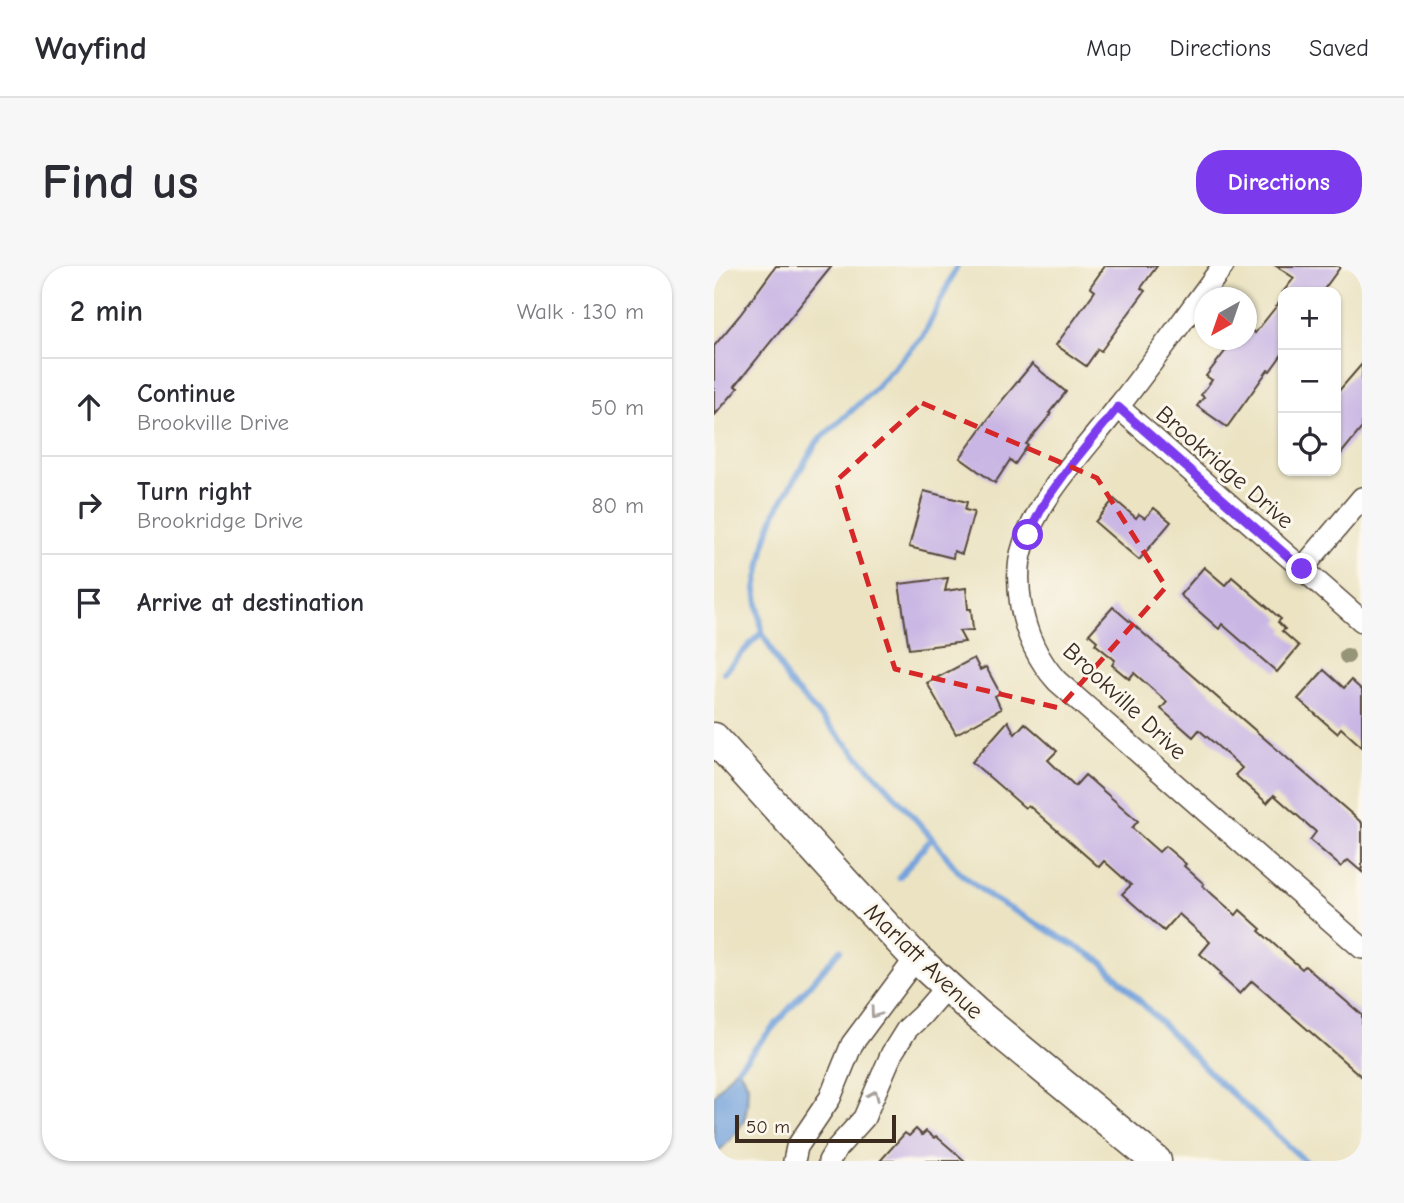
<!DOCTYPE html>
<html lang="en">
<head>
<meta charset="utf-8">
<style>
	body { margin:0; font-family:"Comic Neue",sans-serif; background:#f7f7f7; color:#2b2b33 }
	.controls { position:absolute; right:21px; top:21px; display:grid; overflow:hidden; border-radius:14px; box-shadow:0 2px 5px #0004 }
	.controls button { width:63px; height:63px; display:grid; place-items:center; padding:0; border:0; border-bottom:2px solid #e1e1e2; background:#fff; color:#2b2b33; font:35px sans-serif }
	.compass { position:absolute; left:480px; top:21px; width:63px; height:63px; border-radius:50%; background:#fff; box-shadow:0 2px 5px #0004; rotate:220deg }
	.scale { position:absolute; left:21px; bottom:18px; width:161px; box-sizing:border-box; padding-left:7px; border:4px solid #3b2a1e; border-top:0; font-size:19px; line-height:24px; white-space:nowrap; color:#3b2a1e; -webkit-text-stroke:5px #fbf7ec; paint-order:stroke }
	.stop { position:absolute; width:21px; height:21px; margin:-16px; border:5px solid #7c3aed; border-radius:50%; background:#fff }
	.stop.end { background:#7c3aed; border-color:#fff; box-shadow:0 2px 7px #0008 }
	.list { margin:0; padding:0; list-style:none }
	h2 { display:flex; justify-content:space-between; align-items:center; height:91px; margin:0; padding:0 28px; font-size:30px }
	h2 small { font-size:23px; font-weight:400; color:#7c7c81 }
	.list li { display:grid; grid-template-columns:46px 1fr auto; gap:21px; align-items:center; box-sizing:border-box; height:98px; padding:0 28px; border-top:2px solid #e1e1e2 }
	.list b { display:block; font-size:26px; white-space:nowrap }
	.list p { margin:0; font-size:23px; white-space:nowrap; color:#7c7c81 }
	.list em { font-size:23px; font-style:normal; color:#7c7c81 }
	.icon { flex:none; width:38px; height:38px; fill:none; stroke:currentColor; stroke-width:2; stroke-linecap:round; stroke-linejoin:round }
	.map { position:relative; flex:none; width:648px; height:895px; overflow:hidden; border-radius:28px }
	header { display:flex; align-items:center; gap:42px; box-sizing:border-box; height:98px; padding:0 35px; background:#fff; border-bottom:2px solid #e1e1e2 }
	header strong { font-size:33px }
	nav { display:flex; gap:38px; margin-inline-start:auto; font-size:24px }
	.intro { display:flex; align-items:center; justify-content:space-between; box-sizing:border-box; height:168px; padding:0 42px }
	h1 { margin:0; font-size:49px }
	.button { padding:18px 32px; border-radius:28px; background:#7c3aed; color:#fff; font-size:24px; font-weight:700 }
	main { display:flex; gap:42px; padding:0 42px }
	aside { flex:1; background:#fff; border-radius:28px; box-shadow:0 2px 5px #0004 }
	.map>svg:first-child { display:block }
	.water { fill:#72a1db; stroke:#56667c; stroke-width:2 }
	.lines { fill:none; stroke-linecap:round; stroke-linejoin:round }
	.stream { stroke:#72a1db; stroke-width:6 }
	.building { fill:#c9b6e4 }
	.street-casing { stroke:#554637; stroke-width:24 }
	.secondary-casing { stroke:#554637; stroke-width:33 }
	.street { stroke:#fff; stroke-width:21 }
	.secondary { stroke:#fff; stroke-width:30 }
	.tree { fill:#979578 }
	.oneway { stroke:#a79f9a }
	.route { stroke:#7c3aed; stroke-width:9 }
	.marked { fill:none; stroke:#d62828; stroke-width:5; stroke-dasharray:14 9; stroke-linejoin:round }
	.labels { text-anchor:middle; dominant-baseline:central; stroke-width:6; stroke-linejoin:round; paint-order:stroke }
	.street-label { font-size:24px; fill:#3b2a1e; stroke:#fbf7ec }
</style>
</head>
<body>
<header>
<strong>Wayfind</strong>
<nav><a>Map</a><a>Directions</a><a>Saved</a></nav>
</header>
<div class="intro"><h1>Find us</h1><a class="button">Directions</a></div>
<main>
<aside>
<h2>2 min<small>Walk · 130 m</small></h2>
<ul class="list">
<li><svg class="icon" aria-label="ahead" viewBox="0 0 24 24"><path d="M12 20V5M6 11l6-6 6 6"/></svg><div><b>Continue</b><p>Brookville Drive</p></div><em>50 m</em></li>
<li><svg class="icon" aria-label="right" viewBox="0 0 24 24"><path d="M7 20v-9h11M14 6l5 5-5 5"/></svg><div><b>Turn right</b><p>Brookridge Drive</p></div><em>80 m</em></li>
<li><svg class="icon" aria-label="arrive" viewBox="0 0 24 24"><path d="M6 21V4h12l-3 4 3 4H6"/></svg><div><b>Arrive at destination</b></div></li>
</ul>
</aside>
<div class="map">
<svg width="648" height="895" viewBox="0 0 648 895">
	<rect width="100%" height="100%" fill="#fbf7ec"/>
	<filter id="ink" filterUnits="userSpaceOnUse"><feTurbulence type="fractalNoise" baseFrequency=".0143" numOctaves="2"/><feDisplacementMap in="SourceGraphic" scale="14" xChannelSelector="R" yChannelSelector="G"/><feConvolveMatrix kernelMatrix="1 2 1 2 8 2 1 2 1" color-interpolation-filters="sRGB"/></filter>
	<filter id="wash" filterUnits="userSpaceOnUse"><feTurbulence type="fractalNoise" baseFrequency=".00686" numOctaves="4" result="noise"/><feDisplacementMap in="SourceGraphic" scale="28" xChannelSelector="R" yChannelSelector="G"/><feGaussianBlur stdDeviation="1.57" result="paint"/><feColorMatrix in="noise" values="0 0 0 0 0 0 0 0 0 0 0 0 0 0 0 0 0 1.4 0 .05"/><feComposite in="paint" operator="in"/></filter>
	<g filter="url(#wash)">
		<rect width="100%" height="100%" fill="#ebe3c2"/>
		<!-- water -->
		<path class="water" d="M24,802L34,818L33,841L30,855L17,873L5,885L0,888V829L20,804Z"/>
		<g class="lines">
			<!-- stream -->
			<g class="stream">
				<path d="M243,0L210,69L157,127L103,176L63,243L52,272L42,323L48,366L75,417L174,522L218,572L244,605L276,631L386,694L502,813L591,895"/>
				<path d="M10,406L48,366"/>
				<path d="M185,611L218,572"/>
				<path d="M24,802L126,684"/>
			</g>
		</g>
		<g id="blocks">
			<!-- building -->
			<g class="building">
				<path d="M62,0H118L21,120L24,122L0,150V80L26,49Z"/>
				<path d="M391,0H443L427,22L431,25L387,85L384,83L372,100L342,79L381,25L376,21Z"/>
				<path d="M562,0H627L608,26H569L580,12Z"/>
				<path d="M569,32V87L556,105L554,104L513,161L483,140L490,131L487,129L498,114L492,110L520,74H533V61L541,67Z"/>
				<path d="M318,98L352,126L335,147L337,148L312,178L314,179L301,198L296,194L281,217L246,192L285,138Z"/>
				<path d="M648,98V162L622,194V128Z"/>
				<path d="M210,225L253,236L251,244L260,246L248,288L240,285L239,292L195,281Z"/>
				<path d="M400,233L422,252L425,248L431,252L440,242L457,256L425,294L381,256Z"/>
				<path d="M490,301L511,319L518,311L567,353L564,356L571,363L568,365L585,380L563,406L508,358L505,363L466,329Z"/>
				<path d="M234,312L231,325L252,322L254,343H257L259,364L245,365L251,376L195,383L185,318Z"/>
				<path d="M399,341L648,557V606L634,594L627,601L596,574L602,566L577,544L560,529L553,537L521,509L528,502L499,476L485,464L479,471L447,443L453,436L420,407L415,413L398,399L401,394L381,378L383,375L375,368Z"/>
				<path d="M260,392L266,404L272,401L286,427L281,430L287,443L242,468L213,417Z"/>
				<path d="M610,404L630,422L637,414L648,424V481L627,462L623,467L584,433Z"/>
				<path d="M294,455L301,468L311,457L343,485L334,494L361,520L371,509L424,555L418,562L445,586L451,580L472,598L470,600L490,618L489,620L522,649L526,644L547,663L545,665L588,703L591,700L648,749V811L538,715L526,728L505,709L507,707L486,688L496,676L465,648L450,665L408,628L417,619L390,595L385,601L314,539L311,542L258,496Z"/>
				<path d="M202,863L208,869L212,865L220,872L222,870L251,895H166L191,867L195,870Z"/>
			</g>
		</g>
	</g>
	<g filter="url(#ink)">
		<use href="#blocks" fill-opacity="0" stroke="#554637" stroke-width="2"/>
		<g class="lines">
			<defs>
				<g id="street">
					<path d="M509,0C474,47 440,95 404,141C372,183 324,231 309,281C303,299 304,321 307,340C312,368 324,394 343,415L648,682"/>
					<path d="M404,141L648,355"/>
					<path d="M588,303L648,232"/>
					<path d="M80,895L83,881L116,832L138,778L202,692"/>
					<path d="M115,895L123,882L150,852L178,787L193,763L207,750L232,721"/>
				</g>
				<path id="secondary" d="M0,472L136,622L202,692L261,746L442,895"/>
			</defs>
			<!-- street casing -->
			<use href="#street" class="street-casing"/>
			<!-- secondary casing -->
			<use href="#secondary" class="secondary-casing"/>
			<!-- street -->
			<use href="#street" class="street"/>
			<!-- secondary -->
			<use href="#secondary" class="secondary"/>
		</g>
		<!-- trees -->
		<circle class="tree" cx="633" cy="390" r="8"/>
		<!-- one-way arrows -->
		<defs><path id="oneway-chevron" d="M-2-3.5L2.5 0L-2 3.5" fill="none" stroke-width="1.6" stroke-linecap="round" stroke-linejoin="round" transform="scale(1.75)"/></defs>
		<g class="oneway">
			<use href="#oneway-chevron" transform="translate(161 747) rotate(126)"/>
			<use href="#oneway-chevron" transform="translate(160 829) rotate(-66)"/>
		</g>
	</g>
	<g class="lines" filter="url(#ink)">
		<!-- route -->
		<path class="route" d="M314,269L332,234L357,199L404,141L588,303"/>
	</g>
	<!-- marked area -->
	<path class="marked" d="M208,137L383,212L452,321L345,442L181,403L122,215Z"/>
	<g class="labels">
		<!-- street labels -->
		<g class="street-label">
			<text transform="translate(511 201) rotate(41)">Brookridge Drive</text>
			<text transform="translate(411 435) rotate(43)">Brookville Drive</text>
			<text transform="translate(210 695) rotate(44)">Marlatt Avenue</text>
		</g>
	</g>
</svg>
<div class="controls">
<button>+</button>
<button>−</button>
<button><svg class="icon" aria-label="locate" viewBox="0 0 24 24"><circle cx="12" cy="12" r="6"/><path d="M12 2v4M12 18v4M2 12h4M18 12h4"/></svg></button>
</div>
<svg class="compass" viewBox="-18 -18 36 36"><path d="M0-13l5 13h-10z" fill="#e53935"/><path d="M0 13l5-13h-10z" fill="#7c7c81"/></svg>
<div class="scale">50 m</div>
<div class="stop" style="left:314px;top:269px"></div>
<div class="stop end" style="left:588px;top:303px"></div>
</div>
</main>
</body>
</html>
